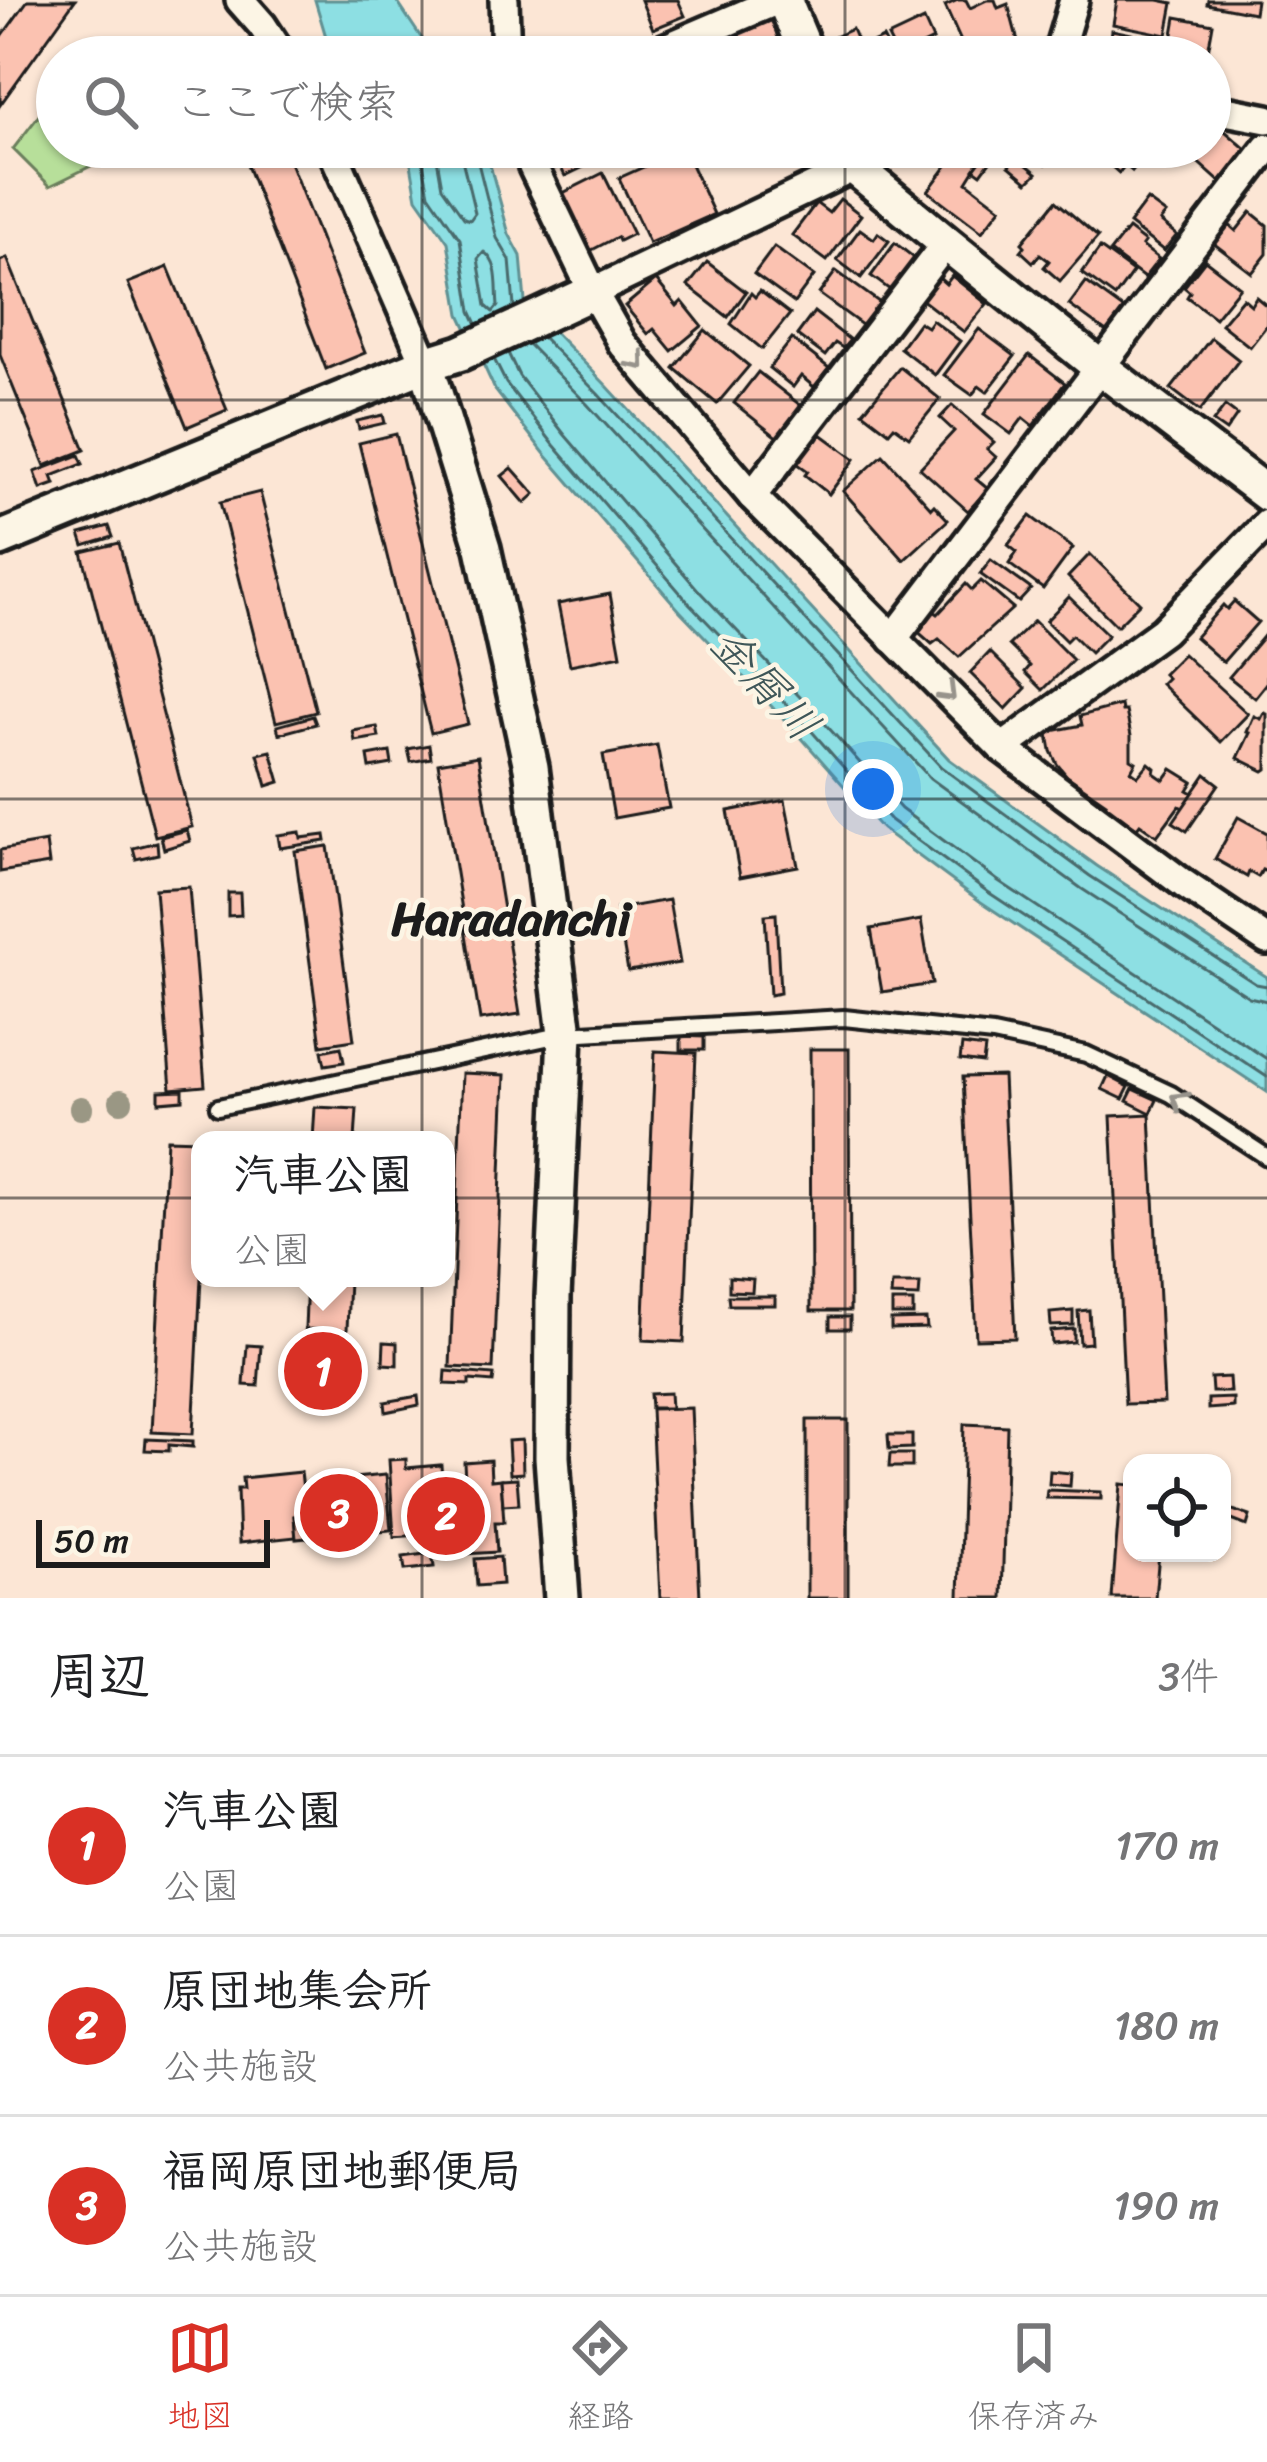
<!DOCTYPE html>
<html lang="ja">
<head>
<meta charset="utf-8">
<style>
	body { margin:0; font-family:Sriracha,"Klee One",sans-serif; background:#f6f6f6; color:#202124 }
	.controls { position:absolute; right:36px; bottom:36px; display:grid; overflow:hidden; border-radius:24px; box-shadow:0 3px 9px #0004 }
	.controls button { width:108px; height:108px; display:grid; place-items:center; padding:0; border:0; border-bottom:3px solid #e0e0e0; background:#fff; color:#202124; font:60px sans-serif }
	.scale { position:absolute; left:36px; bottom:30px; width:234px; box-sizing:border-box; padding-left:12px; border:6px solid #1c1c1c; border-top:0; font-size:33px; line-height:42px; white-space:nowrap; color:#1c1c1c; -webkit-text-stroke:9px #fcf5e5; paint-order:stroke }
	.you { position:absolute; left:873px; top:789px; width:42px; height:42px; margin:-30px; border:9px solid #fff; border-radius:50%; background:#1a73e8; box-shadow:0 0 0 18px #1a73e833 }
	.badge { display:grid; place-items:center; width:78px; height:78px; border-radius:50%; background:#d93025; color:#fff; font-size:39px; font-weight:700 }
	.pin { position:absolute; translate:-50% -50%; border:6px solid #fff; box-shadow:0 3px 12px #0006 }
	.popup { position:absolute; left:191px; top:1131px; width:264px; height:156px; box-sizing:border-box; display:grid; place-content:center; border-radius:24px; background:#fff; filter:drop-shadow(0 3px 9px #0005); font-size:39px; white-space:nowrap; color:#757577 }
	.popup b { font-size:45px; color:#202124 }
	.popup::after { content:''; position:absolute; left:50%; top:100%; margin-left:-24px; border:24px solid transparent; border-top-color:#fff }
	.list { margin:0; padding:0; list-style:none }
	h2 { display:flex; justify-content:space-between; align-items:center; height:156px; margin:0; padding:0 48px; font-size:51px }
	h2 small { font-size:39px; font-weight:400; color:#757577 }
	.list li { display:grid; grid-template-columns:78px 1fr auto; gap:36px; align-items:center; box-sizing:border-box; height:180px; padding:0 48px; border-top:3px solid #e0e0e0 }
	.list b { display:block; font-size:45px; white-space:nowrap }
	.list p { margin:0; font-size:39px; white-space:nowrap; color:#757577 }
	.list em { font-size:39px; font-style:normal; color:#757577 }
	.icon { flex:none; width:66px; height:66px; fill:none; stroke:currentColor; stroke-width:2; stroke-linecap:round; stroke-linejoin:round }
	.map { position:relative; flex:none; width:1267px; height:1598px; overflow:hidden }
	.search { position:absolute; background:#fff; box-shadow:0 3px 9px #0004; left:36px; right:36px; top:36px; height:132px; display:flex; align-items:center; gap:30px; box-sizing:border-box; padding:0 42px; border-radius:66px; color:#757577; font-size:45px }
	.sheet { height:696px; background:#fff }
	nav { display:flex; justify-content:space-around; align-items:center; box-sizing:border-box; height:168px; border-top:3px solid #e0e0e0; background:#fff; font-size:33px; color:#757577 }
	nav a { display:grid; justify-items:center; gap:6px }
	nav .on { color:#d93025 }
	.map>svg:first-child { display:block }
	.green { fill:#b7df9a; stroke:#6a7e5b; stroke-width:3 }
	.water { fill:#8ddfe3; stroke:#609193; stroke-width:3 }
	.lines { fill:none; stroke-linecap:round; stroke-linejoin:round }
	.shore { stroke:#496a6c; stroke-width:3 }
	.building { fill:#fbc2b1; stroke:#1c1c1c; stroke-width:3 }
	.service-casing { stroke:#1c1c1c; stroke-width:22 }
	.minor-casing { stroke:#1c1c1c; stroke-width:36 }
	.tertiary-casing { stroke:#1c1c1c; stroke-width:42 }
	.service { stroke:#fcf5e5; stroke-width:14 }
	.minor { stroke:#fcf5e5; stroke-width:27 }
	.tertiary { stroke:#fcf5e5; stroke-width:33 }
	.tree { fill:#9a9784 }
	.oneway { stroke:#97938b }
	.grid { fill:none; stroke:#1c1c1c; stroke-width:3; stroke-opacity:0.55 }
	.labels { text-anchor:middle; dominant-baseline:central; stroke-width:9; stroke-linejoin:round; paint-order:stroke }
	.water-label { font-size:45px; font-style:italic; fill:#3e5658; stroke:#fcf5e5 }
	.quarter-label { font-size:48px; font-weight:bold; fill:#1c1c1c; stroke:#fcf5e5 }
</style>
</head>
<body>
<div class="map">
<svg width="1267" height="1598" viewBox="0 0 1267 1598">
	<rect width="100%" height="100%" fill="#fce6d5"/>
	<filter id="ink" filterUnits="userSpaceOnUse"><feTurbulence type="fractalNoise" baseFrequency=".00833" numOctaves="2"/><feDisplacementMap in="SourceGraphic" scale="24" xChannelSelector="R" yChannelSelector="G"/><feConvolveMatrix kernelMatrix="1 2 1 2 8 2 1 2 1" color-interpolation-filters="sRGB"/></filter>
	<g filter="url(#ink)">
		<!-- green -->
		<path class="green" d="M57,92V147H130L50,186L13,149Z"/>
		<!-- water -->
		<g class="water">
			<path d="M315,0H396L434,57H332Z"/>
			<path d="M408,147H485L509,234L521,256L525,302L607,386L949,759L1097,866L1267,977V1092L981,902L882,829L799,735L680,611L544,453L495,390L460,314L448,242L417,198Z"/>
		</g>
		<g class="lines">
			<!-- shore -->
			<g class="shore">
				<path d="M420,147L429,194L460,239L471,311L477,324"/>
				<path d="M435,147L442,187L464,218L470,220L475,213L459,147"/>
				<path d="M474,147L497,238L510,260L514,307"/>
				<path d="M484,252C500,263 496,287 498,306L493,312L486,306L478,259Z"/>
				<path d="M542,337L598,394L941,767L1090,876L1256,984L1267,986"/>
				<path d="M528,344L587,404L930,778L1082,889L1249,997L1267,1001"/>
				<path d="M508,353L519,376L565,435L700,592L819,717L901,809L997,880L1267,1059"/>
				<path d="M494,359L506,383L554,445L689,603L808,727L890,820L988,892L1267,1077"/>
			</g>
		</g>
		<!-- building -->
		<g class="building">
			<path d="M28,0H75L0,105V39Z"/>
			<path d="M641,0H678L685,16L653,29Z"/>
			<path d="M958,0H966L970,8L987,0H995L998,8L1008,4L1020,49L1002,57H968L945,6Z"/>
			<path d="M1117,0H1158L1173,3L1167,35L1113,24Z"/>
			<path d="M1208,0H1256L1254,13L1207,4Z"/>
			<path d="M1176,17L1213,24L1207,57H1169Z"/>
			<path d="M772,19L784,57H745L737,30Z"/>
			<path d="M924,20L933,40L898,57L888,37Z"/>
			<path d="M852,29L857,41L836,51L830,39Z"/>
			<path d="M1112,30L1165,41L1162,57H1108Z"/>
			<path d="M883,38L893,57H842Z"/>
			<path d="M1210,118L1247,150L1220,182L1181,147H1210Z"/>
			<path d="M278,147H284L365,353L326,369L245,160Z"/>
			<path d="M553,147H592L598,160L565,176L560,166L556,168L547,149Z"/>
			<path d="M961,147L980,161L967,182L1001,208L982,232L928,191Z"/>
			<path d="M961,147H990L997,152L981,174L974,169L980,161Z"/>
			<path d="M1026,147H1061L1046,164Z"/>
			<path d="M1100,147H1151L1132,171L1125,165L1119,173L1102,158L1107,152Z"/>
			<path d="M684,149L714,214L649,243L619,178Z"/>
			<path d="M1016,156L1037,173L1028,182L1009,166Z"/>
			<path d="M603,173L633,234L619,241L617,237L590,251L561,194Z"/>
			<path d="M840,199L861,215L827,261L792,235L816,203L829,213Z"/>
			<path d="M1147,200L1166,214L1160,221L1177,235L1164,251L1129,224Z"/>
			<path d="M1056,201L1098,237L1060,281L1044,267L1049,261L1040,254L1033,262L1021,251L1025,246L1022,243Z"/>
			<path d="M1251,212L1267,225V254L1252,273L1213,243L1228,224L1236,231Z"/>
			<path d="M860,229L874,239L878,233L889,241L861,278L837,260Z"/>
			<path d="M1128,229L1145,242L1142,246L1159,259L1144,278L1110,252Z"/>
			<path d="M895,243L917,260L894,293L871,276Z"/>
			<path d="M774,247L814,276L794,303L754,274Z"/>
			<path d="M1100,248L1133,272L1115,297L1082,273Z"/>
			<path d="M7,258L85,450L45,466L0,355V261Z"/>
			<path d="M1205,260L1240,287L1215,318L1187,297L1190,292L1184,287Z"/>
			<path d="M707,262L746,292L728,317L688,286Z"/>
			<path d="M168,267L227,410L187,427L128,283Z"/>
			<path d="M836,271L883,305L866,328L819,294Z"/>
			<path d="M952,276L987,304L964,332L921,299L938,277L946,284Z"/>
			<path d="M656,280L677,306L682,301L702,326L672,351L654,329L648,334L625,306Z"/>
			<path d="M1086,282L1126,311L1109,334L1069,305Z"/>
			<path d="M760,291L790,314L762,349L731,324L751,293L755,297Z"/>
			<path d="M1256,297L1267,306V325L1250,347L1221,324L1243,298L1251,305Z"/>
			<path d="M814,312L850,340L843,348L835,343L825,356L797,335Z"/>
			<path d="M932,320L960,341L935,375L900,348L919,322L927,327Z"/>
			<path d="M979,329L1015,356L987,392L979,386L972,395L944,375Z"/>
			<path d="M705,330L749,366L717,404L674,368Z"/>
			<path d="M1211,338L1239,360L1200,411L1171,389Z"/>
			<path d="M792,339L829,368L814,387L801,376L793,387L769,368Z"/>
			<path d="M1029,355L1065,383L1033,426L1023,418L1011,434L984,414Z"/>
			<path d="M900,367L940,399L909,437L894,426L889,432L863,412Z"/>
			<path d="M758,372L804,408L779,439L734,403Z"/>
			<path d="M952,405L994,442L987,449L996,457L976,479L988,489L968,511L920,468L954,431L940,418Z"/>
			<path d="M1225,406L1237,415L1226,431L1213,422Z"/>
			<path d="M383,415L385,423L359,429L357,421Z"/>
			<path d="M396,434L468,724L431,733L359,443Z"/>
			<path d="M821,434L855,459L829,494L805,475L808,471L795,462L813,437L817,440Z"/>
			<path d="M79,455L83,464L52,476L55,484L41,489L35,472Z"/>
			<path d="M883,455L931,508L934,505L948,520L904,560L843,491Z"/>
			<path d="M512,468L535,494L525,503L502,476Z"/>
			<path d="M260,492L316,712L276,722L220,502Z"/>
			<path d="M1030,516L1073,548L1043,589L1009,564L1017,552L1008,545Z"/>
			<path d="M109,526L113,537L84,546L80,534Z"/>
			<path d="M119,543L192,827L155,836L82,552Z"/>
			<path d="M1090,554L1140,603L1117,626L1068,577Z"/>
			<path d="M991,560L1031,589L1019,602L980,574Z"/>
			<path d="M981,581L1013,608L959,657L939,639L932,644L916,630L934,611L938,614L966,584L972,590Z"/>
			<path d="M610,594L621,655L570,665L558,604Z"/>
			<path d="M1069,597L1108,635L1090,653L1072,635L1066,641L1046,621Z"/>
			<path d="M1234,601L1258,622L1223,662L1195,637L1223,605L1227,609Z"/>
			<path d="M1034,621L1073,660L1043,690L1025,672L1030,666L1009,645Z"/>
			<path d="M1267,632V683L1255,698L1229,677Z"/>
			<path d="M990,652L1026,688L1006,709L970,673Z"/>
			<path d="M1183,654L1248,714L1221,742L1161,684L1167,678L1163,674Z"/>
			<path d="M1121,705L1122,711H1126L1131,736V759L1136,762L1131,771L1138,776L1149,763L1155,768L1154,773L1164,780L1172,769L1193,782L1188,790L1193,793L1183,808L1179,806L1157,836L1140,824L1137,828L1104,806L1106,803L1067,776L1057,764L1051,751L1048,734L1052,731L1082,725L1080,716Z"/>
			<path d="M1264,713L1267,714V769L1264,771L1238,758L1250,733L1247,732L1254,716L1261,719Z"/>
			<path d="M313,716L316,724L279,734L277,726Z"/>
			<path d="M377,727L379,737L355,741L353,731Z"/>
			<path d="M429,745L431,758L411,762L408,749Z"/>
			<path d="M657,745L669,808L614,818L603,755Z"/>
			<path d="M271,751L280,782L267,786L258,754Z"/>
			<path d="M390,752L392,764L370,768L368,756Z"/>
			<path d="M478,756L520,1014L480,1020L438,763Z"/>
			<path d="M1206,774L1219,784L1187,831L1173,822Z"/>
			<path d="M785,800L798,866L740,877L728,811Z"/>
			<path d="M1238,817L1267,833V872L1262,870L1258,877L1249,872L1247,877L1215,859Z"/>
			<path d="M187,830L190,841L164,849L161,837Z"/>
			<path d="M300,832L301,838L325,835L326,841L280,848L278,835Z"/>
			<path d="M46,842L49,864L0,872V850Z"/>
			<path d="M157,842L158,854L136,859L133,848Z"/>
			<path d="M328,846L354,1040L321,1045L295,851Z"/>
			<path d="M189,887L205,1086L171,1089L155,889Z"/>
			<path d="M228,893H240L241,915L228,916Z"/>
			<path d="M669,900L680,963L628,971L617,909Z"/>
			<path d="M776,914L780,993L770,995L765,915Z"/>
			<path d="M921,920L932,984L882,992L871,929Z"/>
			<path d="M681,1036L704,1037V1050H681Z"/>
			<path d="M962,1045L985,1048L983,1063L960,1060Z"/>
			<path d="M341,1047L344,1062L325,1065L322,1051Z"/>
			<path d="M810,1049H849L850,1311H811Z"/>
			<path d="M655,1051L696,1053L684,1342L643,1340Z"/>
			<path d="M462,1073L505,1075L493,1369L450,1367Z"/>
			<path d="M1003,1076L1015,1338L976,1339L963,1077Z"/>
			<path d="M1108,1076L1129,1087L1123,1099L1102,1089Z"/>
			<path d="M1133,1089L1157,1100L1151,1113L1127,1101Z"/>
			<path d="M183,1090V1100L159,1102V1091Z"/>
			<path d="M315,1107L357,1109L355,1140H313Z"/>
			<path d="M1150,1114L1164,1403L1125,1404L1111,1116Z"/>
			<path d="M167,1139L200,1140L201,1278L193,1434L152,1432Z"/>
			<path d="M729,1277L753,1279L752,1292L729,1291Z"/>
			<path d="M307,1278H349L347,1331L305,1329Z"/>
			<path d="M892,1284H920L919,1297L891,1296Z"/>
			<path d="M728,1296H775V1305H729Z"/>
			<rect x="892" y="1302" width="21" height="13"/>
			<path d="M1089,1310L1091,1343L1080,1344L1078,1311Z"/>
			<path d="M1073,1311V1325L1051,1326L1050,1313Z"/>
			<rect x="830" y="1317" width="20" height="12"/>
			<path d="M926,1319L927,1328L891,1329V1320Z"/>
			<path d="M1074,1329V1342L1052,1344L1051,1331Z"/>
			<path d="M384,1342L397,1343V1365L383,1364Z"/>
			<path d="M247,1345L261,1346L258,1386L244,1385Z"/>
			<path d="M446,1371L494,1375L493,1382L469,1380V1385L445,1384Z"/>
			<path d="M1229,1377L1230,1392H1212L1211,1378Z"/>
			<path d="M670,1393L671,1408H651L650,1394Z"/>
			<path d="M418,1396L419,1405L386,1412L385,1402Z"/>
			<path d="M1233,1398V1407L1208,1409V1399Z"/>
			<path d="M691,1408L700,1598H660L651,1409Z"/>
			<rect x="807" y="1420" width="41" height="178"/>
			<path d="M964,1424L1007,1426L1002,1598H959Z"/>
			<path d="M888,1435H912V1448L889,1449Z"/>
			<path d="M146,1439L193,1441V1447L169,1445V1451L145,1450Z"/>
			<path d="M522,1440L523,1473L510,1474L508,1441Z"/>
			<path d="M890,1454H912V1467H889Z"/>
			<path d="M406,1459V1468L441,1465L442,1481L465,1480L464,1462L490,1460L491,1480L501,1479L504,1522H495L497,1552L465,1554L463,1532L394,1537L389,1460Z"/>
			<path d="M1050,1471L1071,1473L1070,1486L1049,1484Z"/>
			<path d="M301,1472L306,1515L294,1516L296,1537L239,1543L237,1489H243L242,1478Z"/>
			<path d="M386,1475L391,1530L296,1539L294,1516L314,1514L311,1482Z"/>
			<path d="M517,1478L519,1504L503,1505L501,1479Z"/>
			<path d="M1121,1484L1132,1485V1553H1159L1155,1598H1112Z"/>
			<path d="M1047,1490L1101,1492V1499L1046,1498Z"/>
			<path d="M1227,1508L1250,1516L1247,1526L1224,1517Z"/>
			<path d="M432,1553L434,1567L405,1570L403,1557Z"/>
			<path d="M500,1557L502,1584L477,1586L475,1559Z"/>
		</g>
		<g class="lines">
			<defs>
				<path id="service" d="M218,1107L565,1034L844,1018L993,1034L1086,1054L1171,1094L1267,1157"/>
				<g id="minor">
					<path d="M240,0L262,25L283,57"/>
					<path d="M504,0L506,57"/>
					<path d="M645,57L778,0"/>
					<path d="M1057,57L1074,0"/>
					<path d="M1210,108L1267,119"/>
					<path d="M331,147L426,364"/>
					<path d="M527,147L533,167L593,292L622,343L752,496L1002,748L1184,884L1267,940"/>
					<path d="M593,292L896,147"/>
					<path d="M752,496L946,243"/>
					<path d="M893,639L1267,148"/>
					<path d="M1002,748L1163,631L1267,524"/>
				</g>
				<g id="tertiary">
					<path d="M784,0L808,57"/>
					<path d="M845,147L853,166L946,243L1101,368L1267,494"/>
					<path d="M426,364L461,353L593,292"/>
					<path d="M0,539L426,364L483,548L531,767L565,1034L553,1297L552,1457L562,1598"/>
				</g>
			</defs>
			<!-- service casing -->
			<use href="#service" class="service-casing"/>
			<!-- minor casing -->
			<use href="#minor" class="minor-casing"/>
			<!-- tertiary casing -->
			<use href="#tertiary" class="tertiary-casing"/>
			<!-- service -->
			<use href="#service" class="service"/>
			<!-- minor -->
			<use href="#minor" class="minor"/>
			<!-- tertiary -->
			<use href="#tertiary" class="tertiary"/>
		</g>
		<!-- trees -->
		<g class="tree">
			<circle cx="121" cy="1101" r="12"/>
			<circle cx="81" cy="1108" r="12"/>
		</g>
		<!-- one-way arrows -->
		<defs><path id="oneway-chevron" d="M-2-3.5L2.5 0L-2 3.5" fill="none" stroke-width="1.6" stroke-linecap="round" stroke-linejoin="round" transform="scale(3)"/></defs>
		<g class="oneway">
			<use href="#oneway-chevron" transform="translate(638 362) rotate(50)"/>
			<use href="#oneway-chevron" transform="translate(948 693) rotate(45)"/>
			<use href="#oneway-chevron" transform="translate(1179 1100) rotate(-149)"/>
		</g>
	</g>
	<!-- grid -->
	<path class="grid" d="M422,0V57M845,0V57M422,147V1598M845,147V1598M0,400H1267M0,799H1267M0,1198H1267"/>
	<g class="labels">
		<!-- water labels -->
		<g class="water-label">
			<text transform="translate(765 684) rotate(47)">金屑川</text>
		</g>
		<!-- quarter labels -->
		<g class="quarter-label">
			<text x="511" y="918">Haradanchi</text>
		</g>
	</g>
</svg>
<div class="controls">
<button><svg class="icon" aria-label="locate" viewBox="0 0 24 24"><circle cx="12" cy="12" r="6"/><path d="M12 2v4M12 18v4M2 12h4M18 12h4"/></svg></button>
</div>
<div class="scale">50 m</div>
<div class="you"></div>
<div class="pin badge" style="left:323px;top:1371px">1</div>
<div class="popup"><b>汽車公園</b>公園</div>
<div class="pin badge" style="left:446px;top:1516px">2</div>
<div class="pin badge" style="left:339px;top:1513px">3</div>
<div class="search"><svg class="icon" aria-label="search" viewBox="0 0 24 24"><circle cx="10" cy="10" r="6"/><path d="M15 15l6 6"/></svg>ここで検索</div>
</div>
<section class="sheet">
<h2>周辺<small>3件</small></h2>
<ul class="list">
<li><span class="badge">1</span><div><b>汽車公園</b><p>公園</p></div><em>170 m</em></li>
<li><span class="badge">2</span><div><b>原団地集会所</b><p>公共施設</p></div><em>180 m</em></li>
<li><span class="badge">3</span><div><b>福岡原団地郵便局</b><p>公共施設</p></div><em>190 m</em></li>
</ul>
</section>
<nav>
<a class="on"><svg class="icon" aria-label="map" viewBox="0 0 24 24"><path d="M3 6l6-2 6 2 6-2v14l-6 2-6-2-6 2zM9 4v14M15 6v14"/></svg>地図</a>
<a><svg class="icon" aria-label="directions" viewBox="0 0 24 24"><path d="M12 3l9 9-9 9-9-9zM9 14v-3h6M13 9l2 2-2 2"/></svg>経路</a>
<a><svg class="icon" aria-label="saved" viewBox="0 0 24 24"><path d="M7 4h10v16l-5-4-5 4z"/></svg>保存済み</a>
</nav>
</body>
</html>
